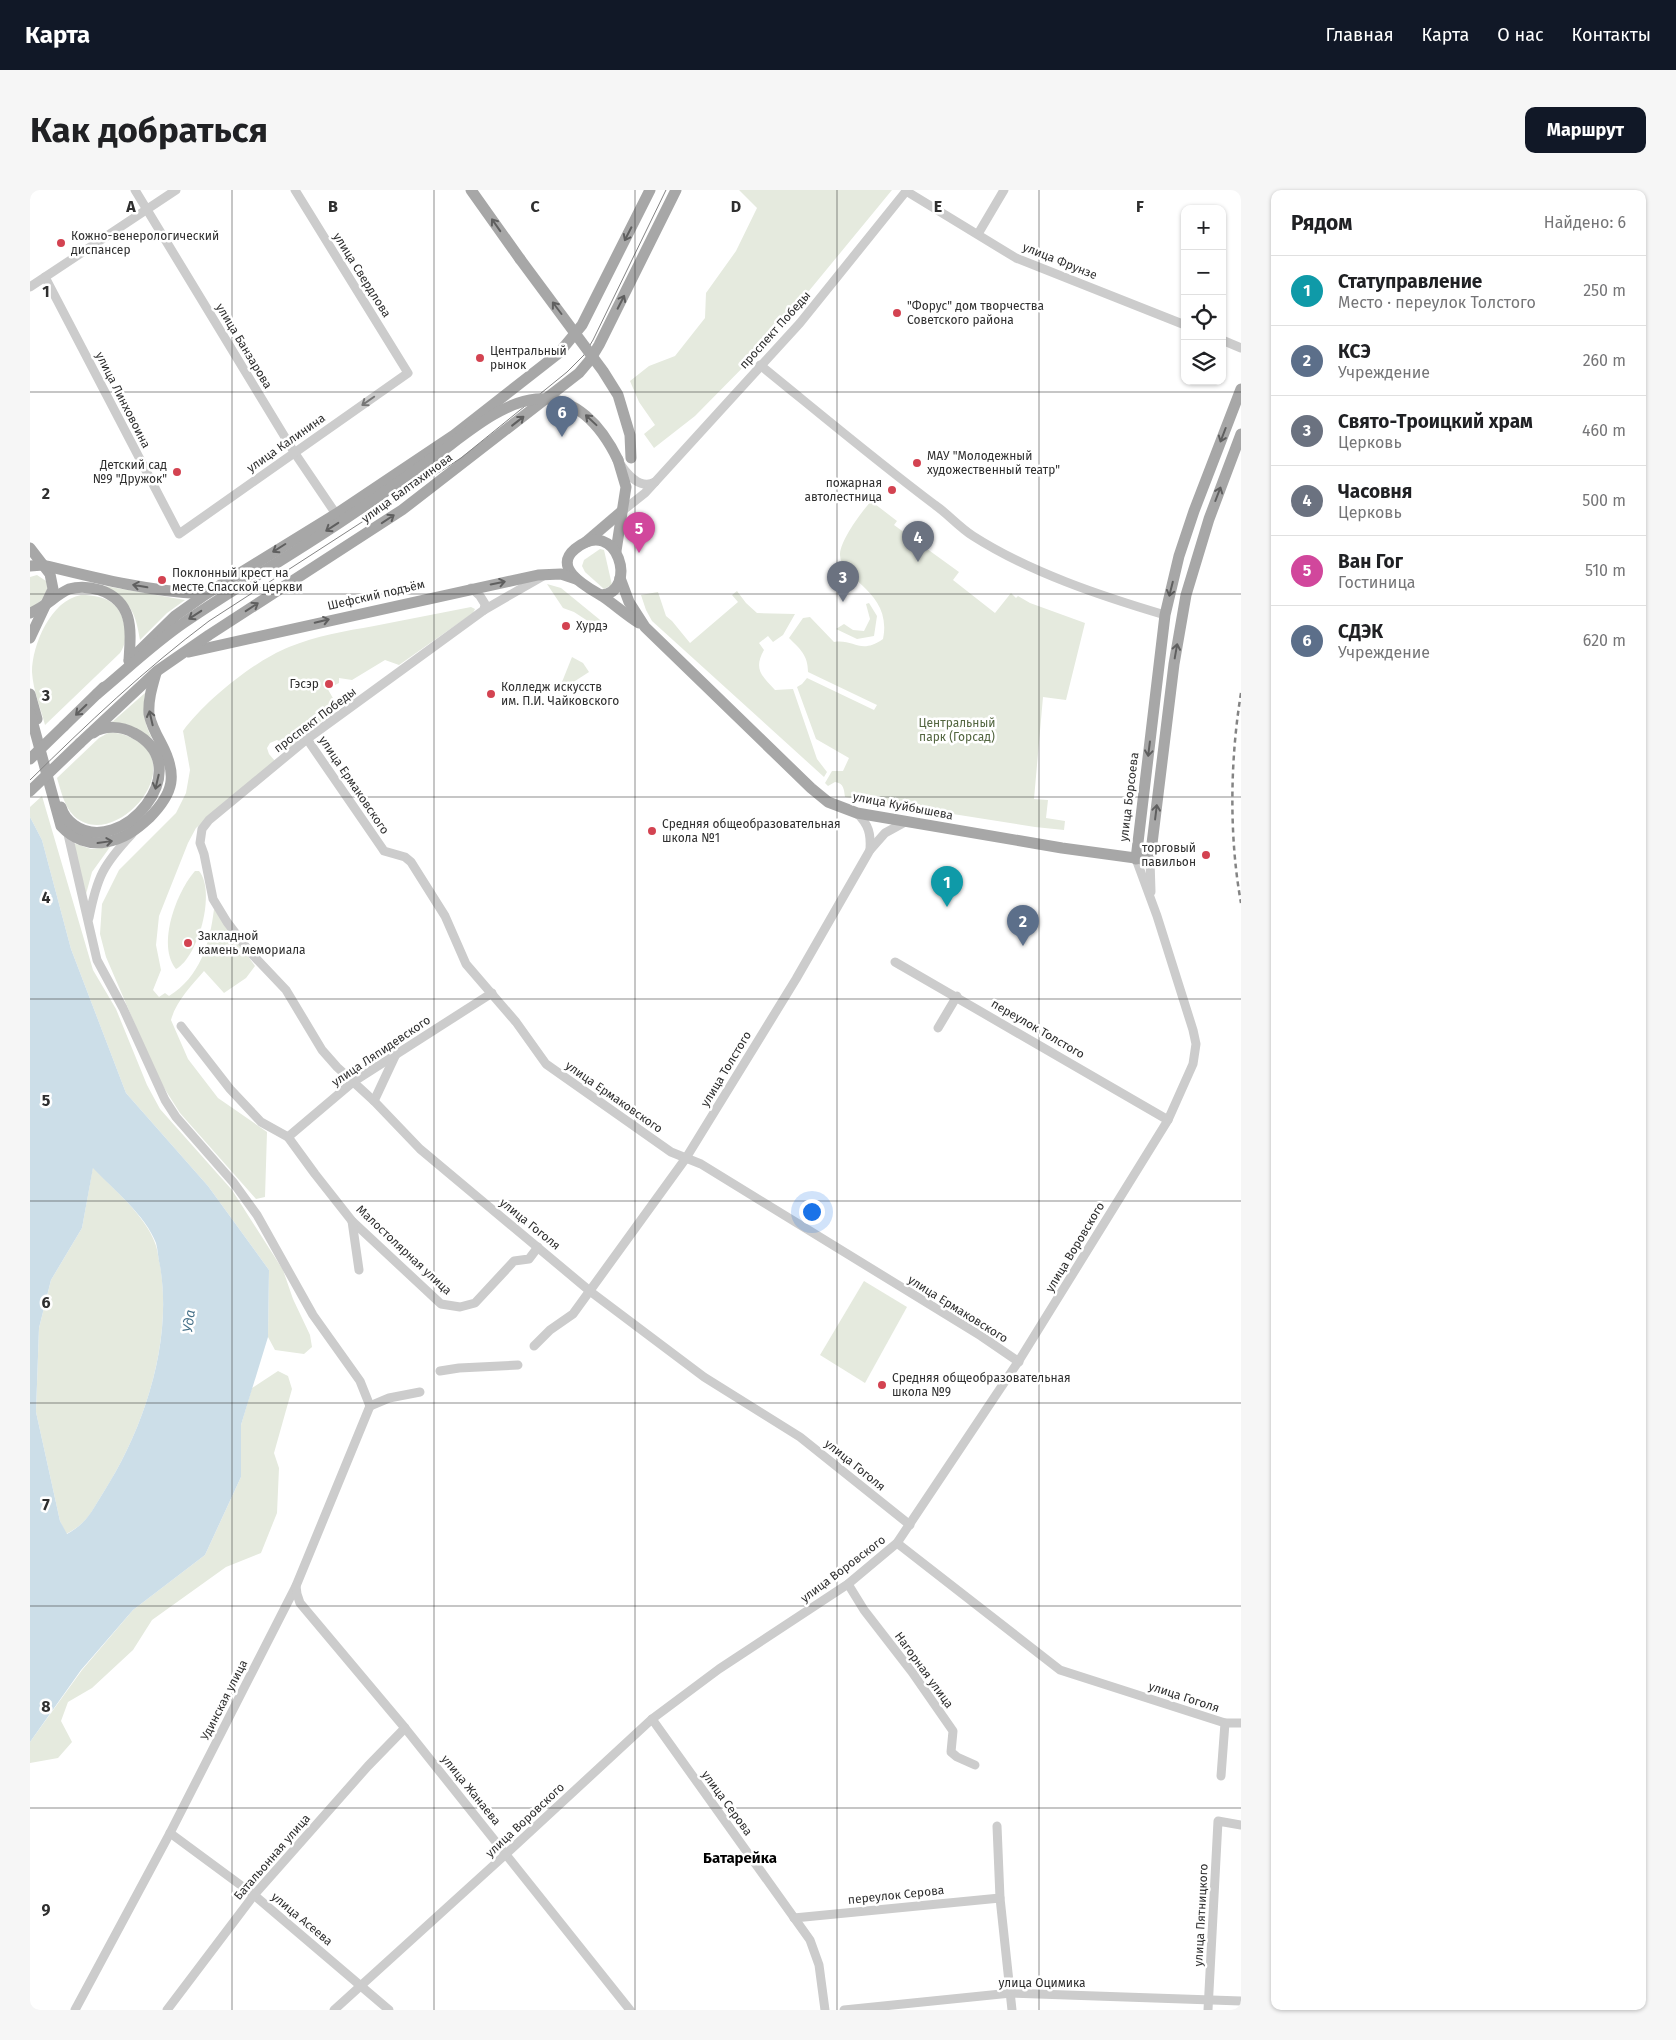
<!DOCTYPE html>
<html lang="ru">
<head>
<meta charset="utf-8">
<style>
	body { margin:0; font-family:"Fira Sans",sans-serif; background:#f6f6f6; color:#202124 }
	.controls { position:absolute; right:15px; top:15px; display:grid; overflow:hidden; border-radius:10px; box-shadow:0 1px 4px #0004 }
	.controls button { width:45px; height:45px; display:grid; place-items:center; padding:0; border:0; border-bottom:1px solid #e0e0e0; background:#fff; color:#202124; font:25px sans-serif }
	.you { position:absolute; left:781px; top:1021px; width:18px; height:18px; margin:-12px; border:4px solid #fff; border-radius:50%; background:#1a73e8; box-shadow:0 0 0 8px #1a73e833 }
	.badge { display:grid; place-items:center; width:32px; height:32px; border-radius:50%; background:#111827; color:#fff; font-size:16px; font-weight:700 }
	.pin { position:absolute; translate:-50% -41px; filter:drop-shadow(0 1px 2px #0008) }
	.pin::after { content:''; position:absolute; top:26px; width:18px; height:15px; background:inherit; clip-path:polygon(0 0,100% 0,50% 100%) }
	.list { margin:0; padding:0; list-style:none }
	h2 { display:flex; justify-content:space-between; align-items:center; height:65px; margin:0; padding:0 20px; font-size:21px }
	h2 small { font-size:16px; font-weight:400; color:#757577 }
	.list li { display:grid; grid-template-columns:32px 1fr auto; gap:15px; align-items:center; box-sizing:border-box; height:70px; padding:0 20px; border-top:1px solid #e0e0e0 }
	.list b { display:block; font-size:19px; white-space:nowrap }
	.list p { margin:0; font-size:16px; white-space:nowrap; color:#757577 }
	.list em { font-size:16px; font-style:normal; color:#757577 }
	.icon { flex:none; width:28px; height:28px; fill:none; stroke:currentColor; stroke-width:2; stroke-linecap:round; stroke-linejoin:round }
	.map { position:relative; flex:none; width:1211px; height:1820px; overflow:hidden; border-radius:10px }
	header { display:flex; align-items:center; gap:30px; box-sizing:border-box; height:70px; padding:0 25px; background:#111827; color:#fff }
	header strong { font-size:24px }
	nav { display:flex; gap:28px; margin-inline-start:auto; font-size:18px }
	.intro { display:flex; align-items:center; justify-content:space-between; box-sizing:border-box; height:120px; padding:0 30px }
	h1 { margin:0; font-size:35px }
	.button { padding:12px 22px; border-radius:10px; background:#111827; color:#fff; font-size:18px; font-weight:700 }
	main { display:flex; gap:30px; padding:0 30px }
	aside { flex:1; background:#fff; border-radius:10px; box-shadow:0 1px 4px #0004 }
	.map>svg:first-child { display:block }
	.green { fill:#e5eade }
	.water { fill:#ccdee8; fill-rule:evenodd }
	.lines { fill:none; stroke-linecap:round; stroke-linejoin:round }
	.minor { stroke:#ccc; stroke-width:9 }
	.major { stroke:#a7a7a7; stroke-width:11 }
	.tram { stroke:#848484; stroke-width:1 }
	.rail { stroke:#848484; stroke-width:2.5; stroke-dasharray:5 4; stroke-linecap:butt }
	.major-bridge { stroke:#a7a7a7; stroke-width:11 }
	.oneway { stroke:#5f5f5f }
	.oneway2 { stroke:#767676 }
	.grid { fill:none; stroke:#2f2f2f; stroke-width:1; stroke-opacity:0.55 }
	.poi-dot { fill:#d34351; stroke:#fff; stroke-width:2 }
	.labels { text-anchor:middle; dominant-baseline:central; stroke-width:5; stroke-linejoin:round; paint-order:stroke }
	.poi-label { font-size:12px; fill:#2f2f2f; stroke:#fff; text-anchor:start }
	.street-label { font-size:12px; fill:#2f2f2f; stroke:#fff }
	.park-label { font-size:12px; fill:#536640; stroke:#fff }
	.water-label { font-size:14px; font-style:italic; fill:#457088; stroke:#fff }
	.quarter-label { font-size:15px; font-weight:bold; fill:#000; stroke:#fff }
	.grid-label { font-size:16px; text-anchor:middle; font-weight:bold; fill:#2f2f2f; stroke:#fff; stroke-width:5; stroke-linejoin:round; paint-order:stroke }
</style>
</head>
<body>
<header>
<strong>Карта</strong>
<nav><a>Главная</a><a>Карта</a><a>О нас</a><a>Контакты</a></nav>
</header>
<div class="intro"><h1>Как добраться</h1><a class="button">Маршрут</a></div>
<main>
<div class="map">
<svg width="1211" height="1820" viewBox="0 0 1211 1820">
	<rect width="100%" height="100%" fill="#fff"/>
	<!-- green -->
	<g class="green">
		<path d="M709,0H862L732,158L665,226L624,258L614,244L625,235L609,212L600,191L619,176L645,166L675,128L676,103L706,61L727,18Z"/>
		<path d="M841,311L867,331L864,335L929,382L923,390L965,423L981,403L986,408L988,406L1000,413L1055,433L1036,510L1013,507L1004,609L1018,610L1016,628L1035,631L1034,640L1005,637L815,607C814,600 814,593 805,592L798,596L795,593L802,581H813L819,568L786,549L767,497L772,494L777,488L844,520L847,515L778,482C778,465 770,459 759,448L773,428L780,427L804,452C825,449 830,465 853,449C863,400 809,390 810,364C811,349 831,323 841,311Z"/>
		<path d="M570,359L574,360L582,395L574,399L555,382L552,376L554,370Z"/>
		<path d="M7,385L16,391C20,405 11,412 0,418V387Z"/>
		<path d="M517,394L531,398L575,434L567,437L544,422L533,418Z"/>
		<path d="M75,396L155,410L137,423L110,450C105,419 100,413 75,396Z"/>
		<path d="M707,401L716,413L727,423L765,424L753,445L743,452L738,446L729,453L734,460C723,479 732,486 745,500L763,499L787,569L797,582L794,587L622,431L616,420L611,405L628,402L636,426L642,431L660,453L708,412L702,405Z"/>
		<path d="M51,405C76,405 92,413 95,440C96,450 95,455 90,463L15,535C11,519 3,500 2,482C2,455 21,410 51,405Z"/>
		<path d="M839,413L847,426L844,446L827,449L806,439L814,434L823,440L834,441L840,429L836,414Z"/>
		<path d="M441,417L445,419L443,423L369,475L355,470L322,490L309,488V493L305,495L302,491H297L296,496L308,517L258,559L253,553L247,550L240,553L237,558L239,564L245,571L166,638L158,653L129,726L126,755L131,780L123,800L129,807L135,803L139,806C170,787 180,753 184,719L225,776L216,788L194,803L174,781C162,795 146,811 141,830L158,869L188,908L237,942L235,1007L226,1009L150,923L129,890L76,767L70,744L72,714L89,680L146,623L156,603L160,580L153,541C175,511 224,471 259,457C286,446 315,441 344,436C376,430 409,423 441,417Z"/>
		<path d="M542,467L553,473L559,482L528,502Z"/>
		<path d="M115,503C113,520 113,532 122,548L96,534L81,533Z"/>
		<path d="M78,543C91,542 99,546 110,553C153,584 82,661 44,626C34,616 31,601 27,588L69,548Z"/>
		<path d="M12,606L63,780L86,819L117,895L130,919L202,1000L253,1080L263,1109L280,1145L282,1157L274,1164L245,1160L238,1147L239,1080L178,996L96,903L41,759L12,650L0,627V617Z"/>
		<path d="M43,653L61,659L80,657L62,682L56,704Z"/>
		<path d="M165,681H169C186,701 169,766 146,779C126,755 147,701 165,681Z"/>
		<path d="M63,977C83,999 115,1025 125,1053C128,1060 128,1068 130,1075C143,1152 114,1239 73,1303C61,1322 58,1333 36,1344L30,1331L6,1222L9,1138L21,1090L52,1038Z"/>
		<path d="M834,1091L877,1117L835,1193L790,1165Z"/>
		<path d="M248,1181L258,1186L262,1199L244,1263L249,1278L247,1323L231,1363L196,1377L122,1430L103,1460L62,1498L38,1512L31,1531L42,1552L28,1568L0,1573V1552L52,1480L103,1420L175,1365L211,1287V1235L222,1198Z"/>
	</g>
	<!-- water -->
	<path class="water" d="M0,627L12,650L41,759L96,903L178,996L239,1080L238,1147L211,1235V1287L175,1365L103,1420L51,1480L0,1552ZM63,978C83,999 116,1026 126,1053C128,1060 128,1069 130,1076C143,1152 114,1239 73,1303C61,1322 57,1333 37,1344L30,1331L6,1222L9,1138L21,1090L52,1038Z"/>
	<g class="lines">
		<!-- minor -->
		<g class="minor">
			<path d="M105,0L264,262L306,324"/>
			<path d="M876,1L986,68L1155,135"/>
			<path d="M948,44L974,0"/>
			<path d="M15,87L149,344L378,183L265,0"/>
			<path d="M0,97L146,0"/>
			<path d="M1192,150L1211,158"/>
			<path d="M730,175C788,222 845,270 905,315C918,324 929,337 943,346C999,382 1071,406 1135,425"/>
			<path d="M591,275C598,285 611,300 625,292"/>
			<path d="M591,322L615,303L770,133L877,0"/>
			<path d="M513,386L454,420L369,482L277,549L179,630L172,639L170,653L174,664L183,709L197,732L219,761L256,800L292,860L307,877L344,911L390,959L561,1102L674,1187L770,1247L880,1335"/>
			<path d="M441,398L450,406L455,414L454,420"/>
			<path d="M277,549L352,658L354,661L375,667L381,672L415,726L436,774L486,832L516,874L641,962L671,974L951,1146L989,1172"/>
			<path d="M827,623C839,635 841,644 840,660"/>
			<path d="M37,640L67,770L93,818L135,910L146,927L203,992L227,1025L283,1125L330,1191L340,1216L266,1396L140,1643L45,1820"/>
			<path d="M1120,670L1121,702"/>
			<path d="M59,728C67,687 73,675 102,644"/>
			<path d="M865,772L1138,930"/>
			<path d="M151,836L200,899L231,932L258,947L285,984L322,1031L411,1114L430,1117L445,1113L484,1071L499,1069L508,1057"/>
			<path d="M908,838L927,806"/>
			<path d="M344,911L366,864"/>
			<path d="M258,947L323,892L462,803"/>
			<path d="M322,1031L329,1080"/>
			<path d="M504,1156L520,1140L543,1124L656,968L766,789L840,660L855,643L875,632"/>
			<path d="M410,1181L429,1178L488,1175"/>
			<path d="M340,1216L359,1208L390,1202"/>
			<path d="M867,1353L1030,1480L1195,1533H1211"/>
			<path d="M818,1394L834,1420L882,1482L923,1541L921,1562L927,1567L945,1575"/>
			<path d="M266,1396L267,1404L270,1413L375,1538L600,1820"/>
			<path d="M622,1529L780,1750L789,1775L795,1820"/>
			<path d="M1191,1586L1195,1533"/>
			<path d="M967,1636L970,1708L982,1820"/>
			<path d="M140,1643L224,1705L359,1820"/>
			<path d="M764,1728L970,1708"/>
			<path d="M137,1820L224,1705L338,1576L375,1538"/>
			<path d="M304,1820L476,1664L622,1529L689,1479L818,1394L867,1353L990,1169L1138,930L1163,874L1166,854L1163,840L1127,726L1106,669"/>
			<path d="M814,1820L981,1803L1211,1811"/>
			<path d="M1178,1820L1188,1631L1211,1635"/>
		</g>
		<!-- major -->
		<g class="major">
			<path d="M441,0L490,69"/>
			<path d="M556,352L591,322"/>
			<path d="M0,358L20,384L23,399L0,448"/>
			<path d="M586,361L596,297L588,270"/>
			<path d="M0,376L13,375C66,388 121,402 176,404"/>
			<path d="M590,388L599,412L615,437L781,598L798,612L827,623L1032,658L1120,670L1144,474L1156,405L1179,329L1211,244"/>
			<path d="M571,405C609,403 588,324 545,359C521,379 559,398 572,406C584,414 596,425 609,433"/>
			<path d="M0,423C15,418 25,405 39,399C49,396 60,397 70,400C104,412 101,440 99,470"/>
			<path d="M159,462L508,385L531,384L546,389"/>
			<path d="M99,471L145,426L176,404L306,324L424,245L529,163L552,135L620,0"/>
			<path d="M0,504L7,529"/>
			<path d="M0,523L31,636C43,649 59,655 76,652C94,649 106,640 119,628C144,603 148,585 131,553C126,544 121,534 119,524C118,510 122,497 126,483"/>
			<path d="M34,536L74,497"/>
			<path d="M50,553L127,481L179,445L372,320L549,183L560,170L569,155L646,0"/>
			<path d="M31,617C33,624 37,630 44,635C91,669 170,577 104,543C92,536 74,535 63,543"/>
			<path d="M1106,669L1135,425L1149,366L1164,321L1211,199"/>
		</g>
		<!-- tram -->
		<path class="tram" d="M0,590C57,534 115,479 179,431L431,268L537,182L554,165L563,150L636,0"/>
		<!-- rail -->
		<path class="rail" d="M1211,503C1200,570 1199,647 1211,713"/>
		<!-- major-bridge -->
		<g class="major-bridge">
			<path d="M490,69L573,181L588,205L600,245L601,268"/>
			<path d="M67,504C96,480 124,453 155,432C210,394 269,361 324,323C351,305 378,286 404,267C432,247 471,212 506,209C546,206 572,237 588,270"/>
			<path d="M0,569L34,536"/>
			<path d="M0,601L50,553"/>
		</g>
	</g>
	<!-- one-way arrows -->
	<defs><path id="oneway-shaft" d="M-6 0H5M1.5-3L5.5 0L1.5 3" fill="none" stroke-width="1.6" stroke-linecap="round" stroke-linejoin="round" transform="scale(1.25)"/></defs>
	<g class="oneway">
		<use href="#oneway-shaft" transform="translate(466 35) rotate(-125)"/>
		<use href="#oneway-shaft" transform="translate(598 44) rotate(117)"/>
		<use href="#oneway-shaft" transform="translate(591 112) rotate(-63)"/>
		<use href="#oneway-shaft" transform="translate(527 118) rotate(-127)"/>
		<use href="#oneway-shaft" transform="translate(561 230) rotate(-137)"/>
		<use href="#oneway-shaft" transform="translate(488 231) rotate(-38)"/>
		<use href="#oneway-shaft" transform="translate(1193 245) rotate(111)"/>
		<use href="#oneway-shaft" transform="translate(1188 304) rotate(-69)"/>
		<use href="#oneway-shaft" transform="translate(358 329) rotate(-34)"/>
		<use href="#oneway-shaft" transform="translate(302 337) rotate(147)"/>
		<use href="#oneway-shaft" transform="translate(249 358) rotate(148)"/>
		<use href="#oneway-shaft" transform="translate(468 393) rotate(-11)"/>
		<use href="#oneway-shaft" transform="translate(110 396) rotate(-170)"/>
		<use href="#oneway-shaft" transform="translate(1141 399) rotate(104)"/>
		<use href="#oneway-shaft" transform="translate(222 417) rotate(-33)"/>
		<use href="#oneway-shaft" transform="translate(165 425) rotate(147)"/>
		<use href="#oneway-shaft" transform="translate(292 431) rotate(-13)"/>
		<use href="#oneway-shaft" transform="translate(1146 461) rotate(-80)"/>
		<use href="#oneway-shaft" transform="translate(51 520) rotate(136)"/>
		<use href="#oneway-shaft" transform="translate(121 528) rotate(-103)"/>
		<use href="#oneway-shaft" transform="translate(1119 559) rotate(97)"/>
		<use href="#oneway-shaft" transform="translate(127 592) rotate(103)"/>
		<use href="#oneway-shaft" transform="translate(1126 622) rotate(-83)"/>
		<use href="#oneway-shaft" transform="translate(75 652) rotate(-8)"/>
	</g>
	<use class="oneway2" href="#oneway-shaft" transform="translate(338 211) rotate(145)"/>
	<!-- grid -->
	<path class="grid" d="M202,0V1820M404,0V1820M605,0V1820M807,0V1820M1009,0V1820M0,202H1211M0,404H1211M0,607H1211M0,809H1211M0,1011H1211M0,1213H1211M0,1416H1211M0,1618H1211"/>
	<!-- markers -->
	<g class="poi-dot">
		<circle cx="31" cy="53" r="5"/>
		<circle cx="867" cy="123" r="5"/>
		<circle cx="450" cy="168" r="5"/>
		<circle cx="887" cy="273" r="5"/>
		<circle cx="147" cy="282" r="5"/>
		<circle cx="862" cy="300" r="5"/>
		<circle cx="132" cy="390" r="5"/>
		<circle cx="536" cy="436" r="5"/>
		<circle cx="299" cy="494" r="5"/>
		<circle cx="461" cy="504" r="5"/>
		<circle cx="622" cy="641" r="5"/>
		<circle cx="1176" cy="665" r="5"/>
		<circle cx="158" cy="753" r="5"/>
		<circle cx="852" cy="1195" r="5"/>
	</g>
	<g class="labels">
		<!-- poi labels -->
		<g class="poi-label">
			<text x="41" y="46">Кожно-венерологический<tspan x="41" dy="14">диспансер</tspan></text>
			<text x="877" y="116">"Форус" дом творчества<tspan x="877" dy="14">Советского района</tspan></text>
			<text x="460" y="161">Центральный<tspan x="460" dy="14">рынок</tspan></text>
			<text x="897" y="266">МАУ "Молодежный<tspan x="897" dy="14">художественный театр"</tspan></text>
			<text x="137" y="275" text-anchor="end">Детский сад<tspan x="137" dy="14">№9 "Дружок"</tspan></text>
			<text x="852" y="293" text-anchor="end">пожарная<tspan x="852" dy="14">автолестница</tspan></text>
			<text x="142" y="383">Поклонный крест на<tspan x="142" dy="14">месте Спасской церкви</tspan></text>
			<text x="546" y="436">Хурдэ</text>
			<text x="289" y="494" text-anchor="end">Гэсэр</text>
			<text x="471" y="497">Колледж искусств<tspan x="471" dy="14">им. П.И. Чайковского</tspan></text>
			<text x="632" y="634">Средняя общеобразовательная<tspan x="632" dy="14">школа №1</tspan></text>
			<text x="1166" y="658" text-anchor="end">торговый<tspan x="1166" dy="14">павильон</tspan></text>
			<text x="168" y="746">Закладной<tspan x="168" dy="14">камень мемориала</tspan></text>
			<text x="862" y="1188">Средняя общеобразовательная<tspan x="862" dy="14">школа №9</tspan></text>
		</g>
		<!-- street labels -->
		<g class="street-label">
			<text transform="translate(1030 71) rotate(22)">улица Фрунзе</text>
			<text transform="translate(332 85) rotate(58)">улица Свердлова</text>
			<text transform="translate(745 140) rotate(-48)">проспект Победы</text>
			<text transform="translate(214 156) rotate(59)">улица Банзарова</text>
			<text transform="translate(93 210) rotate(63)">улица Линховоина</text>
			<text transform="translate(256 253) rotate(-35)">улица Калинина</text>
			<text transform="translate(377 298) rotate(-36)">улица Балтахинова</text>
			<text transform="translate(346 405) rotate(-13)">Шефский подъём</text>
			<text transform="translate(285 530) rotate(-37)">проспект Победы</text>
			<text transform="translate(324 595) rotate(56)">улица Ермаковского</text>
			<text transform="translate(1099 607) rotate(-83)">улица Борсоева</text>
			<text transform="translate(873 616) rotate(11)">улица Куйбышева</text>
			<text transform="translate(1008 839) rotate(30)">переулок Толстого</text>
			<text transform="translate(351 861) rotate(-34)">улица Ляпидевского</text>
			<text transform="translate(696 879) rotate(-59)">улица Толстого</text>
			<text transform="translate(584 907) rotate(35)">улица Ермаковского</text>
			<text transform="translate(500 1034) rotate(39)">улица Гоголя</text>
			<text transform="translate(1045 1057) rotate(-59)">улица Воровского</text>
			<text transform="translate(374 1060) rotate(43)">Малостолярная улица</text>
			<text transform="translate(928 1119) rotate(32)">улица Ермаковского</text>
			<text transform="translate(825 1275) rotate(39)">улица Гоголя</text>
			<text transform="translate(813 1379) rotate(-37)">улица Воровского</text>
			<text transform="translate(894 1480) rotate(54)">Нагорная улица</text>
			<text transform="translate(1154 1507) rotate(18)">улица Гоголя</text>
			<text transform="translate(194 1510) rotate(-63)">Удинская улица</text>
			<text transform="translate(441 1600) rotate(51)">улица Жанаева</text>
			<text transform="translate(697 1613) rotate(54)">улица Серова</text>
			<text transform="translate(495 1630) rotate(-43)">улица Воровского</text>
			<text transform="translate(242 1667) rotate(-49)">Батальонная улица</text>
			<text transform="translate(866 1705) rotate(-6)">переулок Серова</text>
			<text transform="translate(1171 1725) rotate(-87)">улица Пятницкого</text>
			<text transform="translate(272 1729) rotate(40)">улица Асеева</text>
			<text x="1012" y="1793">улица Оцимика</text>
		</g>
		<!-- park labels -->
		<g class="park-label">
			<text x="927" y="533">Центральный<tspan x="927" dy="14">парк (Горсад)</tspan></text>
		</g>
		<!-- water labels -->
		<g class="water-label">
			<text transform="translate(159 1131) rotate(-83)">Уда</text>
		</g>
		<!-- quarter labels -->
		<g class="quarter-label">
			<text x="710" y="1668">Батарейка</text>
		</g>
	</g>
	<g class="grid-label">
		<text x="101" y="22">A</text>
		<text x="303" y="22">B</text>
		<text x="505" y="22">C</text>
		<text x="706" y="22">D</text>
		<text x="908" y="22">E</text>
		<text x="1110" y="22">F</text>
		<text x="16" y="107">1</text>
		<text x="16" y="309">2</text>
		<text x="16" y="511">3</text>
		<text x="16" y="713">4</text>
		<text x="16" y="916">5</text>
		<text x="16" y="1118">6</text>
		<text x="16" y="1320">7</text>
		<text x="16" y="1522">8</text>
		<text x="16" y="1725">9</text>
	</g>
</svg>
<div class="controls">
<button>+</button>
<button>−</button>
<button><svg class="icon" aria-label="locate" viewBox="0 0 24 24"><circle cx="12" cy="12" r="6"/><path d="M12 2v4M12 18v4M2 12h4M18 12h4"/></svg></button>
<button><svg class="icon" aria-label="layers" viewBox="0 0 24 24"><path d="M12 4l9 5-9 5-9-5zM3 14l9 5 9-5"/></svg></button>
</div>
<div class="you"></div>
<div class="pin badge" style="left:917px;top:717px;background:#0f9aa8">1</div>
<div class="pin badge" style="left:993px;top:756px;background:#5c6f8a">2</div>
<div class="pin badge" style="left:813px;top:412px;background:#6b7280">3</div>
<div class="pin badge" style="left:888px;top:372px;background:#6b7280">4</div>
<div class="pin badge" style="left:609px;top:363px;background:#d1479c">5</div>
<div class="pin badge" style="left:532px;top:247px;background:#5c6f8a">6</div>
</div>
<aside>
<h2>Рядом<small>Найдено: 6</small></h2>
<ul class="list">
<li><span class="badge" style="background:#0f9aa8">1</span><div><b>Статуправление</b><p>Место · переулок Толстого</p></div><em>250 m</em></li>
<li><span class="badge" style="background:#5c6f8a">2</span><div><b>КСЭ</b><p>Учреждение</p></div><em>260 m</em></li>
<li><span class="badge" style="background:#6b7280">3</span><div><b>Свято-Троицкий храм</b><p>Церковь</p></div><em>460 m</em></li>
<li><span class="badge" style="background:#6b7280">4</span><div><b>Часовня</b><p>Церковь</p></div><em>500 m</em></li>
<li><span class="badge" style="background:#d1479c">5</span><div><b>Ван Гог</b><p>Гостиница</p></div><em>510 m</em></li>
<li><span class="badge" style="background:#5c6f8a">6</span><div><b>СДЭК</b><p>Учреждение</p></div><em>620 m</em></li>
</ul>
</aside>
</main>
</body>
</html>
